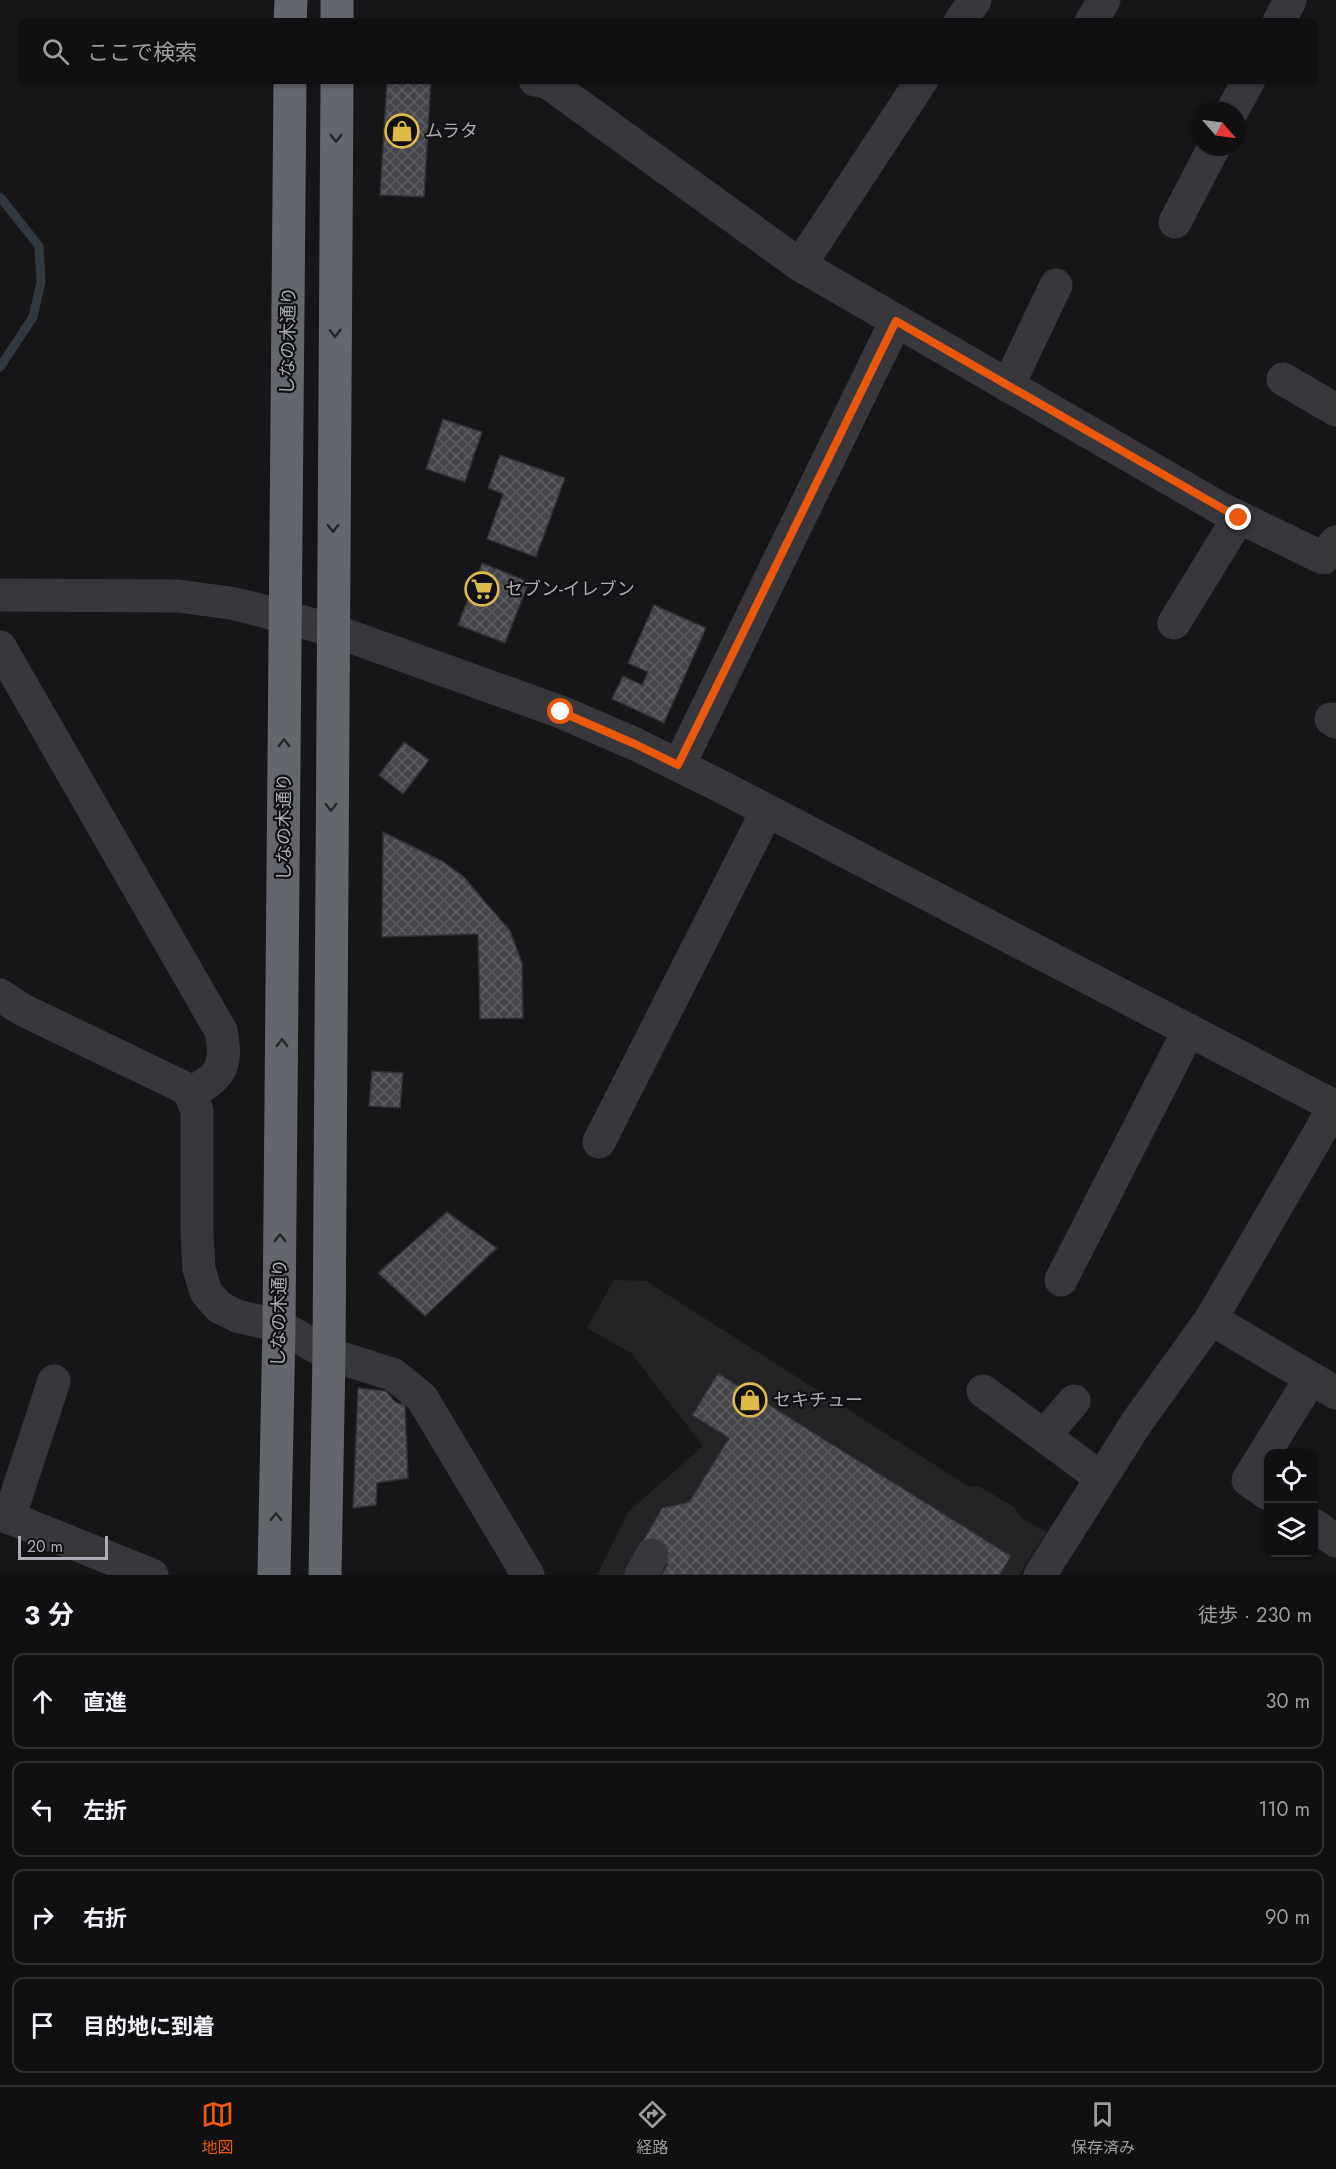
<!DOCTYPE html>
<html lang="ja">
<head>
<meta charset="utf-8">
<style>
	body { margin:0; font-family:Jost,"Noto Sans JP",sans-serif; background:#19191b; color:#f1f3f6 }
	.controls { position:absolute; right:18px; bottom:18px; display:grid; overflow:hidden; border-radius:12px; box-shadow:0 2px 4px #0004 }
	.controls button { width:54px; height:54px; display:grid; place-items:center; padding:0; border:0; border-bottom:2px solid #303032; background:#101012; color:#f1f3f6; font:30px sans-serif }
	.compass { position:absolute; left:1192px; top:102px; width:54px; height:54px; border-radius:50%; background:#101012; box-shadow:0 2px 4px #0004; rotate:118deg }
	.scale { position:absolute; left:18px; bottom:15px; width:90px; box-sizing:border-box; padding-left:6px; border:3px solid #aaacb6; border-top:0; font-size:16px; line-height:21px; white-space:nowrap; color:#aaacb6; -webkit-text-stroke:4px #111113; paint-order:stroke }
	.stop { position:absolute; width:18px; height:18px; margin:-14px; border:4px solid #ea580c; border-radius:50%; background:#fff }
	.stop.end { background:#ea580c; border-color:#fff; box-shadow:0 2px 6px #0008 }
	.list { margin:0; padding:0; list-style:none }
	h2 { display:flex; justify-content:space-between; align-items:center; height:78px; margin:0; padding:0 24px; font-size:26px }
	h2 small { font-size:20px; font-weight:400; color:#9c9d9f }
	.list li { display:grid; grid-template-columns:39px 1fr auto; gap:18px; align-items:center; box-sizing:border-box; height:96px; margin:0 12px 12px; padding:0 12px; border:2px solid #303032; border-radius:12px }
	.list b { display:block; font-size:22px; white-space:nowrap }
	.list em { font-size:20px; font-style:normal; color:#9c9d9f }
	.icon { flex:none; width:33px; height:33px; fill:none; stroke:currentColor; stroke-width:2; stroke-linecap:round; stroke-linejoin:round }
	.map { position:relative; flex:none; width:1336px; height:1575px; overflow:hidden }
	.search { position:absolute; background:#101012; box-shadow:0 2px 4px #0004; left:18px; right:18px; top:18px; height:66px; display:flex; align-items:center; gap:15px; box-sizing:border-box; padding:0 21px; border-radius:12px; color:#9c9d9f; font-size:22px }
	.sheet { height:510px; background:#101012 }
	nav { display:flex; justify-content:space-around; align-items:center; box-sizing:border-box; height:84px; border-top:2px solid #303032; background:#101012; font-size:16px; color:#9c9d9f }
	nav a { display:grid; justify-items:center; gap:3px }
	nav .on { color:#ea580c }
	.map>svg:first-child { display:block }
	.built { fill:#232225 }
	.lines { fill:none; stroke-linecap:round; stroke-linejoin:round }
	.stream { stroke:#31383f; stroke-width:9 }
	.building { fill:url(#building-cross-hatch); stroke:#313034; stroke-width:1.5 }
	.minor { stroke:#38383c; stroke-width:33 }
	.highway { stroke:#64666d; stroke-width:33 }
	.oneway { stroke:#26262a }
	.route { stroke:#ea580c; stroke-width:8 }
	.labels { text-anchor:middle; dominant-baseline:central; stroke-width:4.5; stroke-linejoin:round; paint-order:stroke }
	.poi-label { font-size:18px; fill:#aaacb6; stroke:#111113; text-anchor:start }
	.street-label { font-size:18px; fill:#aaacb6; stroke:#111113 }
</style>
</head>
<body>
<div class="map">
<svg width="1336" height="1575" viewBox="0 0 1336 1575">
	<defs>
		<pattern id="building-cross-hatch" width="8" height="8" patternUnits="userSpaceOnUse" patternTransform="scale(1.5)"><rect width="8" height="8" fill="#46464a"/><path d="M0 0l8 8M0 8l8-8" fill="none" stroke="#5e5e62"/></pattern>
	</defs>
	<rect width="100%" height="100%" fill="#161618"/>
	<!-- built -->
	<path class="built" d="M614,1280L646,1281L968,1486H979L1014,1507L1022,1519L1047,1531L1019,1575H597L628,1512L703,1446L631,1353L587,1328Z"/>
	<g class="lines">
		<!-- stream -->
		<path class="stream" d="M0,197L39,246L41,282L33,317L0,367"/>
	</g>
	<!-- building -->
	<g class="building">
		<path d="M387,80H431L424,197L380,195Z"/>
		<path d="M443,419L482,432L465,482L426,469Z"/>
		<path d="M500,455L565,478L536,557L487,539L503,494L488,488Z"/>
		<path d="M482,563L529,582L505,643L458,625Z"/>
		<path d="M654,605L706,628L664,723L612,699L623,676L642,685L648,672L628,663Z"/>
		<path d="M404,742L429,760L403,794L379,775Z"/>
		<path d="M383,832L442,861L464,877L510,931L522,963L523,1018L480,1019L478,934L382,937Z"/>
		<path d="M372,1071L403,1073L400,1108L369,1106Z"/>
		<path d="M447,1212L497,1248L425,1316L378,1273Z"/>
		<path d="M718,1373L1011,1556L1000,1575H661L668,1564L639,1548L662,1508L689,1502L729,1438L692,1415Z"/>
		<path d="M358,1388L386,1391L395,1402L405,1405L408,1478L377,1483L376,1505L353,1508Z"/>
	</g>
	<g class="lines">
		<!-- minor -->
		<g class="minor">
			<path d="M960,22L975,0"/>
			<path d="M1091,22L1104,0"/>
			<path d="M1279,22L1290,0"/>
			<path d="M535,80L547,82L800,265L1220,508L1323,558L1336,542"/>
			<path d="M1232,111L1249,80"/>
			<path d="M1175,222L1214,147"/>
			<path d="M800,265L922,80"/>
			<path d="M1283,379L1336,410"/>
			<path d="M1008,386L1056,285"/>
			<path d="M0,595L178,596L230,603L252,608L332,630L561,712L635,744L718,785L1336,1107"/>
			<path d="M1174,623L1239,517"/>
			<path d="M0,647L221,1031C228,1066 221,1077 190,1093"/>
			<path d="M1331,719L1336,722"/>
			<path d="M679,765L896,321"/>
			<path d="M0,995L23,1010L183,1087L190,1093L197,1111V1234L199,1269L206,1292L219,1307L237,1316L279,1326L329,1354L394,1375L422,1398L528,1575"/>
			<path d="M599,1142L767,811"/>
			<path d="M1061,1280L1189,1030"/>
			<path d="M1211,1319L1336,1393"/>
			<path d="M983,1391L1101,1478"/>
			<path d="M1044,1436L1074,1401"/>
			<path d="M1268,1494L1248,1480L1311,1378"/>
			<path d="M0,1514L152,1575"/>
			<path d="M9,1518L54,1381"/>
			<path d="M1314,1525L1336,1541"/>
			<path d="M641,1575L652,1555"/>
			<path d="M1040,1575L1137,1422L1211,1319L1336,1104"/>
		</g>
		<!-- highway -->
		<g class="highway">
			<path d="M290,22L291,0"/>
			<path d="M337,22V0"/>
			<path d="M274,1575L279,1326L290,80"/>
			<path d="M325,1575L329,1354L337,80"/>
		</g>
	</g>
	<!-- one-way arrows -->
	<defs><path id="oneway-chevron" d="M-2-3.5L2.5 0L-2 3.5" fill="none" stroke-width="1.6" stroke-linecap="round" stroke-linejoin="round" transform="scale(1.5)"/></defs>
	<g class="oneway">
		<use href="#oneway-chevron" transform="translate(336 138) rotate(90)"/>
		<use href="#oneway-chevron" transform="translate(335 333) rotate(90)"/>
		<use href="#oneway-chevron" transform="translate(333 528) rotate(90)"/>
		<use href="#oneway-chevron" transform="translate(284 743) rotate(-90)"/>
		<use href="#oneway-chevron" transform="translate(331 807) rotate(90)"/>
		<use href="#oneway-chevron" transform="translate(282 1043) rotate(-90)"/>
		<use href="#oneway-chevron" transform="translate(280 1238) rotate(-90)"/>
		<use href="#oneway-chevron" transform="translate(276 1517) rotate(-89)"/>
	</g>
	<g class="lines">
		<!-- route -->
		<path class="route" d="M561,712L635,744L678,765L896,321L1239,518"/>
	</g>
	<!-- icons -->
	<defs>
		<symbol id="shop-ring" viewBox="-11 -11 22 22"><circle r="9.5" fill="#111113" stroke="#deba48" stroke-width="1.5"/><path d="M-5-2.5h2.3a2.7 3.5 0 0 1 5.4 0H5L5.5 6h-11ZM-1.5-2.5h3a1.5 2.3 0 0 0-3 0Z" fill="#deba48"/></symbol>
		<symbol id="supermarket-ring" viewBox="-11 -11 22 22"><circle r="9.5" fill="#111113" stroke="#deba48" stroke-width="1.5"/><path d="M-6-5.5h2.5l.6 2H6L4.5 2H-2.5L-4.4-4H-6ZM-1.5 3.2a1.3 1.3 0 1 0 .1 0ZM3 3.2a1.3 1.3 0 1 0 .1 0Z" fill="#deba48"/></symbol>
	</defs>
	<g fill-rule="evenodd">
		<use href="#shop-ring" x="383" y="112" width="38" height="38"/>
		<use href="#supermarket-ring" x="463" y="570" width="38" height="38"/>
		<use href="#shop-ring" x="731" y="1381" width="38" height="38"/>
	</g>
	<g class="labels">
		<!-- poi labels -->
		<g class="poi-label">
			<text x="425" y="131">ムラタ</text>
			<text x="505" y="589">セブン-イレブン</text>
			<text x="773" y="1400">セキチュー</text>
		</g>
		<!-- street labels -->
		<g class="street-label">
			<text transform="translate(288 341) rotate(-89)">しなの木通り</text>
			<text transform="translate(284 827) rotate(-90)">しなの木通り</text>
			<text transform="translate(279 1313) rotate(-89)">しなの木通り</text>
		</g>
	</g>
</svg>
<div class="controls">
<button><svg class="icon" aria-label="locate" viewBox="0 0 24 24"><circle cx="12" cy="12" r="6"/><path d="M12 2v4M12 18v4M2 12h4M18 12h4"/></svg></button>
<button><svg class="icon" aria-label="layers" viewBox="0 0 24 24"><path d="M12 4l9 5-9 5-9-5zM3 14l9 5 9-5"/></svg></button>
</div>
<svg class="compass" viewBox="-18 -18 36 36"><path d="M0-13l5 13h-10z" fill="#e53935"/><path d="M0 13l5-13h-10z" fill="#9c9d9f"/></svg>
<div class="scale">20 m</div>
<div class="stop" style="left:561px;top:712px"></div>
<div class="stop end" style="left:1239px;top:518px"></div>
<div class="search"><svg class="icon" aria-label="search" viewBox="0 0 24 24"><circle cx="10" cy="10" r="6"/><path d="M15 15l6 6"/></svg>ここで検索</div>
</div>
<section class="sheet">
<h2>3 分<small>徒歩 · 230 m</small></h2>
<ul class="list">
<li><svg class="icon" aria-label="ahead" viewBox="0 0 24 24"><path d="M12 20V5M6 11l6-6 6 6"/></svg><div><b>直進</b></div><em>30 m</em></li>
<li><svg class="icon" aria-label="left" viewBox="0 0 24 24"><path d="M17 20v-9H6M10 6l-5 5 5 5"/></svg><div><b>左折</b></div><em>110 m</em></li>
<li><svg class="icon" aria-label="right" viewBox="0 0 24 24"><path d="M7 20v-9h11M14 6l5 5-5 5"/></svg><div><b>右折</b></div><em>90 m</em></li>
<li><svg class="icon" aria-label="arrive" viewBox="0 0 24 24"><path d="M6 21V4h12l-3 4 3 4H6"/></svg><div><b>目的地に到着</b></div></li>
</ul>
</section>
<nav>
<a class="on"><svg class="icon" aria-label="map" viewBox="0 0 24 24"><path d="M3 6l6-2 6 2 6-2v14l-6 2-6-2-6 2zM9 4v14M15 6v14"/></svg>地図</a>
<a><svg class="icon" aria-label="directions" viewBox="0 0 24 24"><path d="M12 3l9 9-9 9-9-9zM9 14v-3h6M13 9l2 2-2 2"/></svg>経路</a>
<a><svg class="icon" aria-label="saved" viewBox="0 0 24 24"><path d="M7 4h10v16l-5-4-5 4z"/></svg>保存済み</a>
</nav>
</body>
</html>
